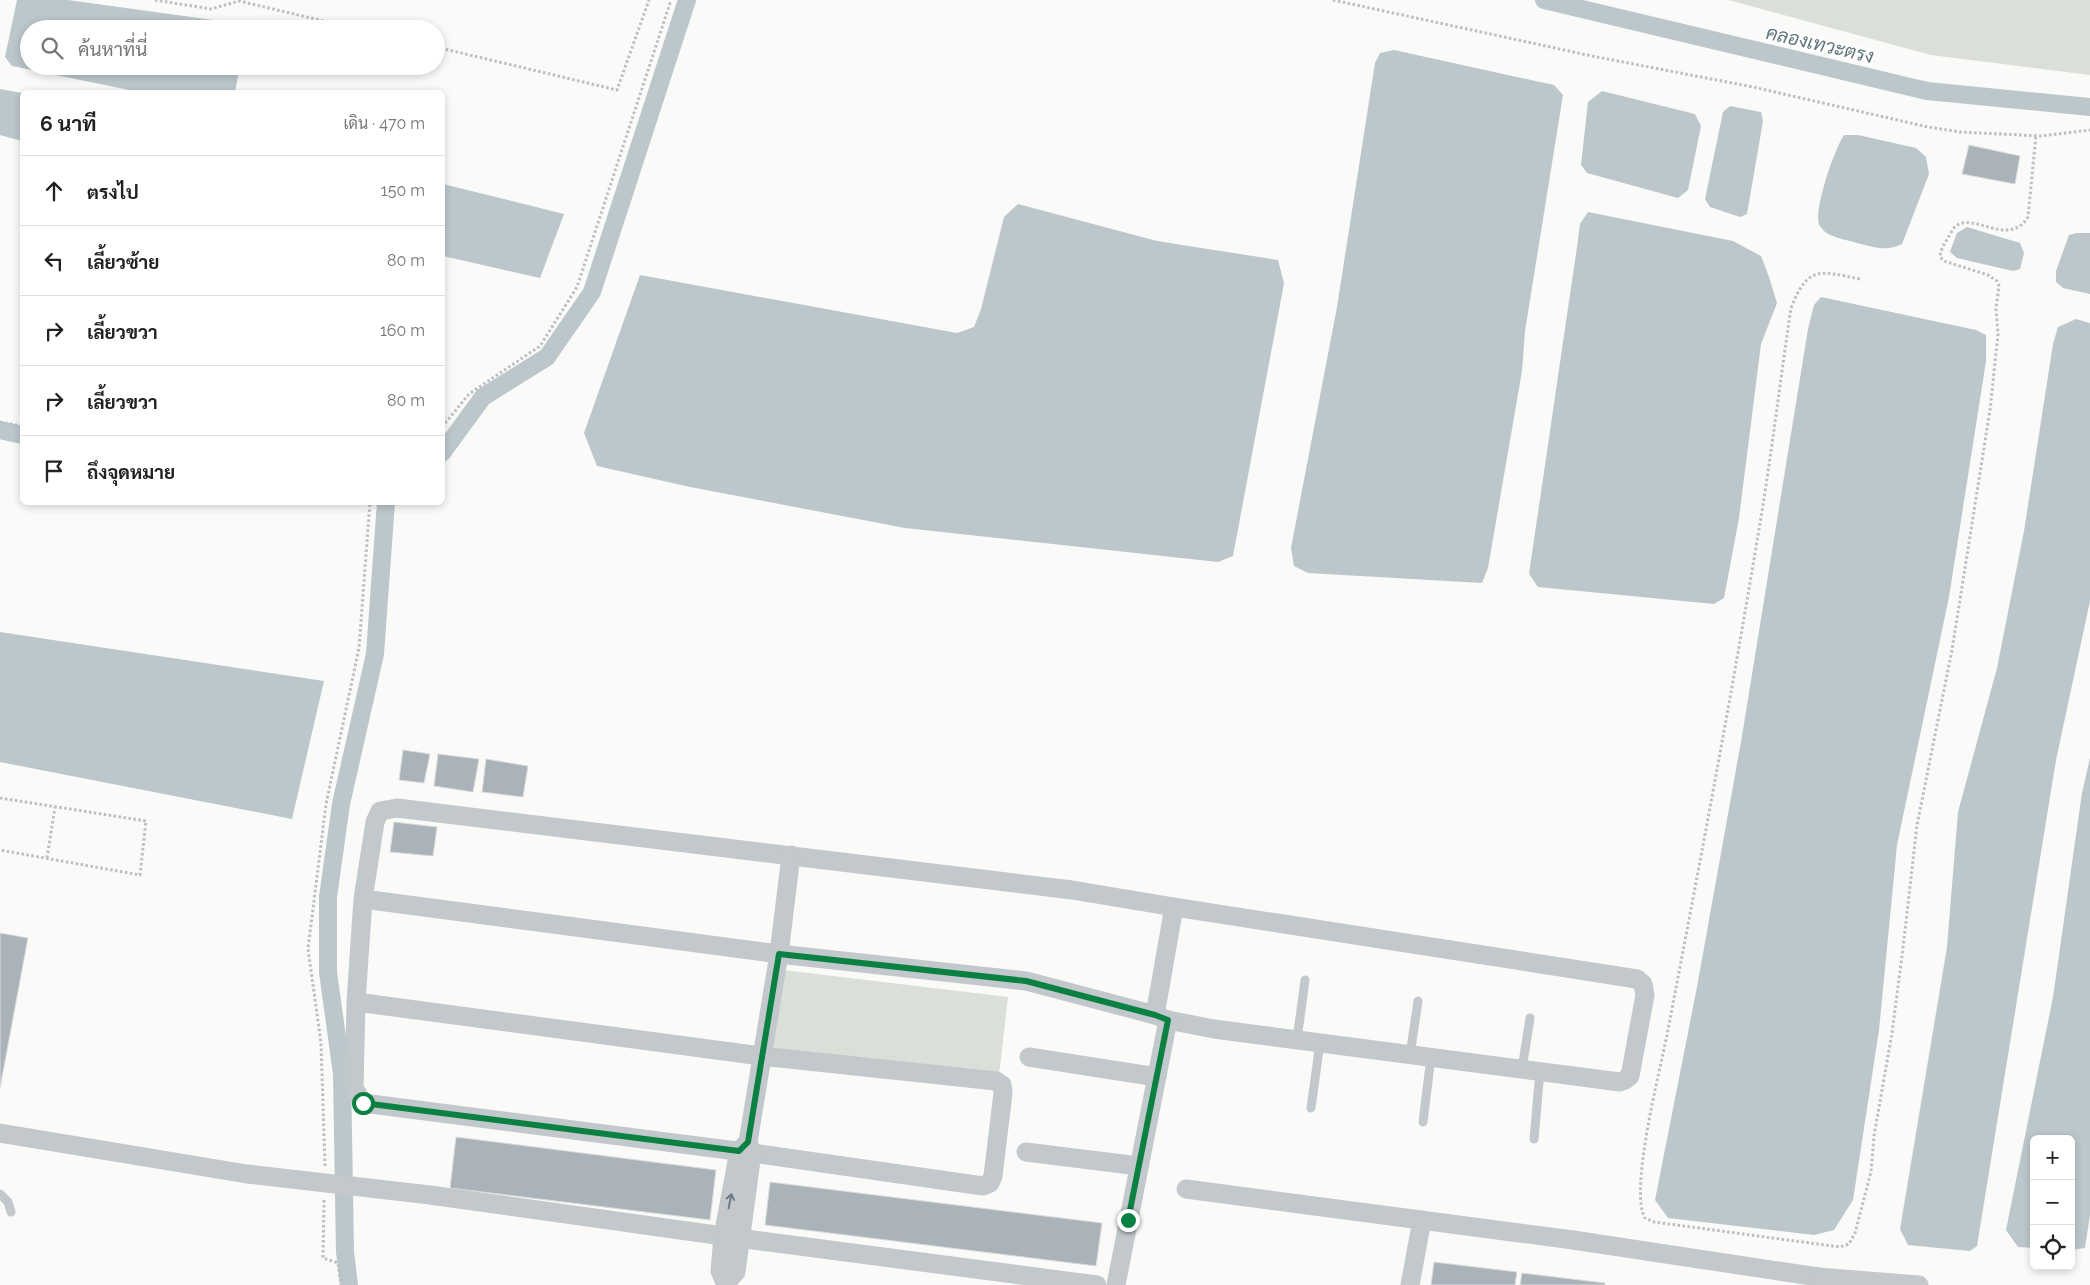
<!DOCTYPE html>
<html lang="th">
<head>
<meta charset="utf-8">
<style>
	body { margin:0; font-family:Raleway,Sarabun,sans-serif; background:#f6f6f6; color:#222 }
	.controls { position:absolute; right:15px; bottom:15px; display:grid; overflow:hidden; border-radius:8px; box-shadow:0 2px 8px #0003 }
	.controls button { width:45px; height:45px; display:grid; place-items:center; padding:0; border:0; border-bottom:1px solid #e0e0e0; background:#fff; color:#222; font:25px sans-serif }
	.stop { position:absolute; width:15px; height:15px; margin:-11px; border:4px solid #0b8043; border-radius:50%; background:#fff }
	.stop.end { background:#0b8043; border-color:#fff; box-shadow:0 1px 5px #0008 }
	.list { margin:0; padding:0; list-style:none }
	h2 { display:flex; justify-content:space-between; align-items:center; height:65px; margin:0; padding:0 20px; font-size:21px }
	h2 small { font-size:16px; font-weight:400; color:#767676 }
	.list li { display:grid; grid-template-columns:32px 1fr auto; gap:15px; align-items:center; box-sizing:border-box; height:70px; padding:0 20px; border-top:1px solid #e0e0e0 }
	.list b { display:block; font-size:19px; white-space:nowrap }
	.list em { font-size:16px; font-style:normal; color:#767676 }
	.icon { flex:none; width:28px; height:28px; fill:none; stroke:currentColor; stroke-width:2; stroke-linecap:round; stroke-linejoin:round }
	.map { position:relative; flex:none; width:2090px; height:1285px; overflow:hidden }
	.search { position:absolute; background:#fff; box-shadow:0 2px 8px #0003; left:20px; top:20px; width:425px; height:55px; display:flex; align-items:center; gap:12px; box-sizing:border-box; padding:0 18px; border-radius:28px; color:#767676; font-size:19px }
	.panel { position:absolute; background:#fff; box-shadow:0 2px 8px #0003; left:20px; top:90px; width:425px; height:415px; border-radius:8px }
	.map>svg:first-child { display:block }
	.green { fill:#dadfd7 }
	.water { fill:#bbc7cb }
	.lines { fill:none; stroke-linecap:round; stroke-linejoin:round }
	.canal { stroke:#bbc7cb; stroke-width:18 }
	.building { fill:#aab3b9; stroke:#dcdcda }
	.path { stroke:#bbbfc2; stroke-width:3; stroke-dasharray:2.5 2.5; stroke-linecap:butt }
	.service { stroke:#c3c8cc; stroke-width:9 }
	.minor { stroke:#c3c8cc; stroke-width:19 }
	.oneway { stroke:#6a7a87 }
	.route { stroke:#0b8043; stroke-width:6 }
	.labels { text-anchor:middle; dominant-baseline:central; stroke-width:5; stroke-linejoin:round; paint-order:stroke }
	.water-label { font-size:19px; font-style:italic; fill:#60757c; stroke:#fff }
</style>
</head>
<body>
<div class="map">
<svg width="2090" height="1285" viewBox="0 0 2090 1285">
	<rect width="100%" height="100%" fill="#fafaf8"/>
	<!-- green -->
	<g class="green">
		<path d="M1728,0H2090V75L1931,55Z"/>
		<path d="M783,970L1008,997L999,1075L773,1048Z"/>
	</g>
	<!-- water -->
	<g class="water">
		<path d="M17,0H68L235,23L239,29H29V66H240L235,92H139L12,66L5,57Z"/>
		<path d="M1394,50L1554,85L1563,95L1525,331L1522,371L1488,568L1482,583L1308,573L1294,566L1291,548L1337,307L1375,63L1380,53Z"/>
		<path d="M0,89L22,93V141L0,135Z"/>
		<path d="M1602,91L1695,114L1701,126L1688,190L1678,198L1587,173L1581,165L1588,102Z"/>
		<path d="M1730,106L1761,112L1763,121L1747,214L1740,217L1710,207L1705,199L1723,112Z"/>
		<path d="M1844,135H1858L1916,148L1926,157L1929,174L1902,244C1887,252 1873,247 1857,243C1845,239 1827,238 1820,226C1812,213 1835,148 1844,135Z"/>
		<path d="M443,184L564,214L540,278L443,256Z"/>
		<path d="M1018,204L1157,241L1278,260L1284,283L1233,556L1218,562L905,528L690,487L597,466L584,433L640,275L957,333L974,327L981,309L1004,217Z"/>
		<path d="M1588,212L1733,241L1761,256L1769,277L1777,303L1761,344L1739,518L1724,598L1714,604L1538,587L1529,574L1577,247L1580,224Z"/>
		<path d="M1967,227L2020,243L2024,253L2020,269L2013,271L1957,258L1950,252L1957,233Z"/>
		<path d="M2077,233H2090V294L2063,288L2056,282V271L2069,235Z"/>
		<path d="M1821,297L1976,330L1986,335V361L1949,597L1897,845L1879,1030L1853,1200L1834,1230L1814,1235L1668,1218L1655,1200L1697,987L1742,736L1808,329L1814,305Z"/>
		<path d="M2076,319L2090,323V601L2056,760L1977,1246L1970,1251L1908,1245L1900,1229L1947,947L1958,812L1997,668L2024,531L2053,344L2058,327Z"/>
		<path d="M0,632L324,681L292,819L0,762Z"/>
		<path d="M2090,758V1215L2085,1248L2071,1250V1139H2034V1248L2018,1247L2006,1230L2053,997L2082,793Z"/>
	</g>
	<g class="lines">
		<!-- canal -->
		<g class="canal">
			<path d="M1544,0L1927,91L2090,107"/>
			<path d="M0,430L22,435"/>
			<path d="M442,453L483,397L547,357L592,292L687,0"/>
			<path d="M349,1285L345,1252L342,1074L328,972V897L341,804L375,654L386,502"/>
		</g>
	</g>
	<!-- building -->
	<g class="building">
		<path d="M1969,145L2020,156L2015,184L1962,174Z"/>
		<path d="M403,750L430,754L424,783L399,780Z"/>
		<path d="M438,754L479,759L473,792L434,786Z"/>
		<path d="M486,759L528,766L523,797L482,792Z"/>
		<path d="M394,822L437,827L433,856L390,852Z"/>
		<path d="M0,933L28,938L0,1088Z"/>
		<path d="M456,1137L716,1170L710,1220L450,1188Z"/>
		<path d="M770,1182L1102,1223L1096,1266L765,1225Z"/>
		<path d="M1434,1262L1517,1272L1515,1285H1431Z"/>
		<path d="M1522,1273L1605,1283V1285H1520Z"/>
	</g>
	<g class="lines">
		<!-- path -->
		<g class="path">
			<path d="M155,0L211,9L239,1L358,29"/>
			<path d="M1333,0L1592,56L1753,87L1928,127L1960,132L2041,136L2090,130"/>
			<path d="M436,47L617,90L649,0"/>
			<path d="M1860,279C1819,271 1808,265 1791,308C1779,388 1770,468 1756,547C1729,710 1698,873 1667,1035C1660,1070 1629,1191 1645,1218L1654,1222L1840,1247L1849,1244L1855,1233L1871,1172L1874,1136L1892,1033L1903,948L1917,825L1952,650L1990,410L1998,334L1996,309L1999,286L1997,281L1988,275L1944,261L1940,257C1941,248 1945,243 1949,236C1951,233 1953,228 1956,226C1974,212 2009,248 2028,217L2036,135"/>
			<path d="M0,422L22,426"/>
			<path d="M442,427L469,394L540,346L577,287L671,0"/>
			<path d="M0,798L146,821L140,875L0,850"/>
			<path d="M47,858L55,807"/>
			<path d="M325,1166L321,1043L308,949L326,804L359,648L370,502"/>
			<path d="M324,1200L323,1258L338,1263L341,1285"/>
		</g>
		<!-- service -->
		<g class="service">
			<path d="M1297,1040L1305,980"/>
			<path d="M1410,1055L1418,1001"/>
			<path d="M1522,1069L1530,1018"/>
			<path d="M1311,1108L1320,1043"/>
			<path d="M1423,1122L1431,1057"/>
			<path d="M1534,1139L1540,1071"/>
			<path d="M0,1194L8,1202L11,1212"/>
		</g>
		<!-- minor -->
		<g class="minor">
			<path d="M356,1002L761,1056L996,1081L1002,1085L1003,1093L993,1176L990,1183L983,1186L752,1153L363,1103L354,1088L356,1002L363,899L375,822L380,811L397,808L1072,890L1174,907L1637,979L1643,984L1645,995L1630,1076L1625,1080L1620,1082L1214,1029L1168,1020L1155,1015L1026,981L779,954L363,899"/>
			<path d="M1155,1015L1174,907"/>
			<path d="M1029,1057L1157,1077"/>
			<path d="M0,1133L247,1174L430,1195L723,1236L1097,1285"/>
			<path d="M748,1142L779,954L791,855"/>
			<path d="M1026,1152L1139,1166"/>
			<path d="M1186,1189L1573,1240L1818,1277L1817,1285"/>
			<path d="M1818,1277L1919,1285"/>
			<path d="M726,1285L720,1271L723,1236L739,1151L748,1142L752,1153L736,1272L727,1282"/>
			<path d="M1116,1285L1168,1020"/>
			<path d="M1410,1285L1422,1220"/>
		</g>
	</g>
	<!-- one-way arrows -->
	<defs><path id="oneway-shaft" d="M-6 0H5M1.5-3L5.5 0L1.5 3" fill="none" stroke-width="1.6" stroke-linecap="round" stroke-linejoin="round" transform="scale(1.25)"/></defs>
	<use class="oneway" href="#oneway-shaft" transform="translate(730 1201) rotate(-79)"/>
	<g class="lines">
		<!-- route -->
		<path class="route" d="M363,1103L739,1151L748,1142L779,954L1026,981L1155,1015L1168,1020L1128,1220"/>
	</g>
	<g class="labels">
		<!-- water labels -->
		<g class="water-label">
			<text transform="translate(1820 44) rotate(13)">คลองเทวะตรง</text>
		</g>
	</g>
</svg>
<div class="controls">
<button>+</button>
<button>−</button>
<button><svg class="icon" aria-label="locate" viewBox="0 0 24 24"><circle cx="12" cy="12" r="6"/><path d="M12 2v4M12 18v4M2 12h4M18 12h4"/></svg></button>
</div>
<div class="stop" style="left:363px;top:1103px"></div>
<div class="stop end" style="left:1128px;top:1220px"></div>
<div class="search"><svg class="icon" aria-label="search" viewBox="0 0 24 24"><circle cx="10" cy="10" r="6"/><path d="M15 15l6 6"/></svg>ค้นหาที่นี่</div>
<section class="panel">
<h2>6 นาที<small>เดิน · 470 m</small></h2>
<ul class="list">
<li><svg class="icon" aria-label="ahead" viewBox="0 0 24 24"><path d="M12 20V5M6 11l6-6 6 6"/></svg><div><b>ตรงไป</b></div><em>150 m</em></li>
<li><svg class="icon" aria-label="left" viewBox="0 0 24 24"><path d="M17 20v-9H6M10 6l-5 5 5 5"/></svg><div><b>เลี้ยวซ้าย</b></div><em>80 m</em></li>
<li><svg class="icon" aria-label="right" viewBox="0 0 24 24"><path d="M7 20v-9h11M14 6l5 5-5 5"/></svg><div><b>เลี้ยวขวา</b></div><em>160 m</em></li>
<li><svg class="icon" aria-label="right" viewBox="0 0 24 24"><path d="M7 20v-9h11M14 6l5 5-5 5"/></svg><div><b>เลี้ยวขวา</b></div><em>80 m</em></li>
<li><svg class="icon" aria-label="arrive" viewBox="0 0 24 24"><path d="M6 21V4h12l-3 4 3 4H6"/></svg><div><b>ถึงจุดหมาย</b></div></li>
</ul>
</section>
</div>
</body>
</html>
